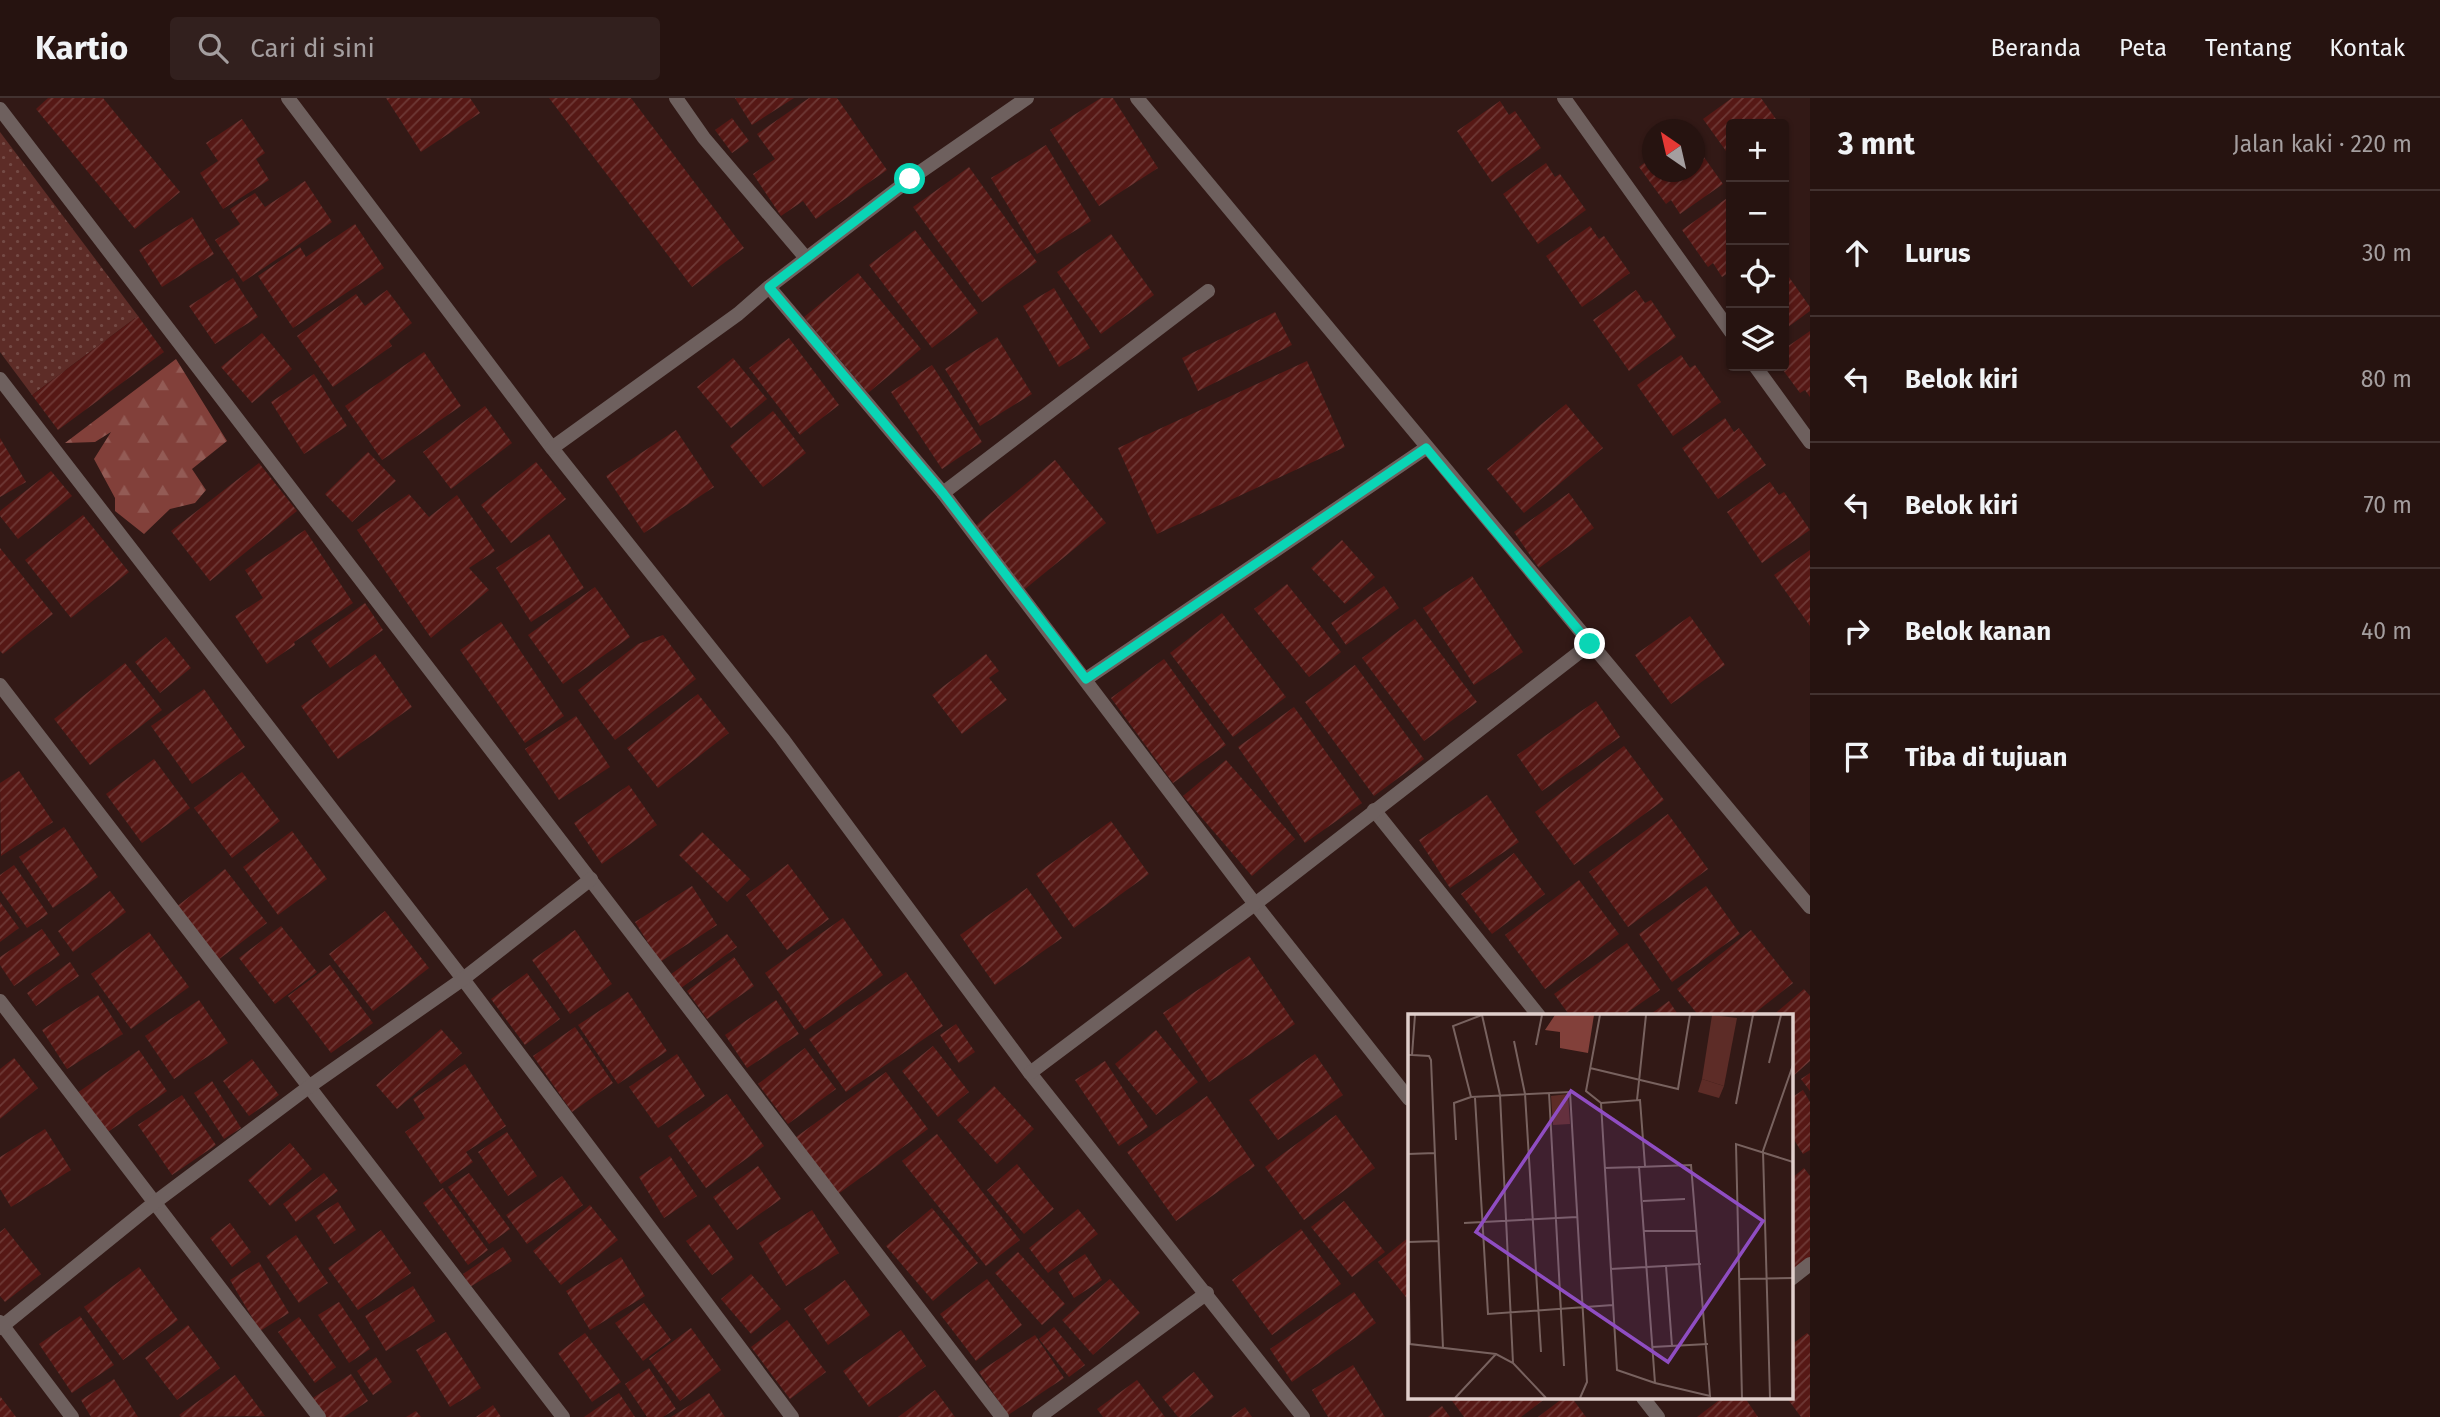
<!DOCTYPE html>
<html lang="id">
<head>
<meta charset="utf-8">
<style>
	body { margin:0; font-family:"Fira Sans",sans-serif; background:#32201e; color:#f1f3f6 }
	.controls { position:absolute; right:21px; top:21px; display:grid; overflow:hidden; border-radius:7px; box-shadow:0 2px 5px #0004 }
	.controls button { width:63px; height:63px; display:grid; place-items:center; padding:0; border:0; border-bottom:2px solid #423230; background:#261310; color:#f1f3f6; font:35px sans-serif }
	.compass { position:absolute; left:1642px; top:21px; width:63px; height:63px; border-radius:50%; background:#261310; box-shadow:0 2px 5px #0004; rotate:326deg }
	.stop { position:absolute; width:21px; height:21px; margin:-16px; border:5px solid #0ad5b5; border-radius:50%; background:#fff }
	.stop.end { background:#0ad5b5; border-color:#fff; box-shadow:0 2px 7px #0008 }
	.list { margin:0; padding:0; list-style:none }
	h2 { display:flex; justify-content:space-between; align-items:center; height:91px; margin:0; padding:0 28px; font-size:30px }
	h2 small { font-size:23px; font-weight:400; color:#a49e9f }
	.list li { display:grid; grid-template-columns:46px 1fr auto; gap:21px; align-items:center; box-sizing:border-box; height:126px; padding:0 28px; border-top:2px solid #423230 }
	.list b { display:block; font-size:26px; white-space:nowrap }
	.list em { font-size:23px; font-style:normal; color:#a49e9f }
	.icon { flex:none; width:38px; height:38px; fill:none; stroke:currentColor; stroke-width:2; stroke-linecap:round; stroke-linejoin:round }
	.map { position:relative; flex:none; width:1810px; height:1319px; overflow:hidden }
	header { display:flex; align-items:center; gap:42px; box-sizing:border-box; height:98px; padding:0 35px; background:#261310; border-bottom:2px solid #423230 }
	header strong { font-size:33px }
	nav { display:flex; gap:38px; margin-inline-start:auto; font-size:24px }
	.search { width:490px; height:63px; background:#32201e; display:flex; align-items:center; gap:18px; box-sizing:border-box; padding:0 24px; border-radius:7px; color:#a49e9f; font-size:26px }
	main { display:flex }
	aside { flex:1; background:#261310 }
	.map>svg:first-child { display:block }
	.grass { fill:url(#grass-dots) }
	.forest { fill:url(#forest-firs) }
	.building { fill:url(#building-hatch) }
	.lines { fill:none; stroke-linecap:round; stroke-linejoin:round }
	.street { stroke:#6e605e; stroke-width:14 }
	.route { stroke:#0ad5b5; stroke-width:9 }
	.inset-road { fill:none; stroke:#78625f; stroke-width:2 }
	.view { fill:#8f4dc2; fill-opacity:0.15; stroke:#8f4dc2; stroke-width:3.5 }
	.inset-edge { fill:none; stroke:#e0cfcc; stroke-width:3.5 }
</style>
</head>
<body>
<header>
<strong>Kartio</strong>
<div class="search"><svg class="icon" aria-label="search" viewBox="0 0 24 24"><circle cx="10" cy="10" r="6"/><path d="M15 15l6 6"/></svg>Cari di sini</div>
<nav><a>Beranda</a><a>Peta</a><a>Tentang</a><a>Kontak</a></nav>
</header>
<main>
<div class="map">
<svg width="1810" height="1319" viewBox="0 0 1810 1319">
	<defs>
		<pattern id="grass-dots" width="8" height="8" patternUnits="userSpaceOnUse" patternTransform="scale(1.75)"><rect width="8" height="8" fill="#5d2c27"/><path d="M2 2h.1M6 6h.1" fill="none" stroke="#744a45" stroke-width="1.8" stroke-linecap="round"/></pattern>
		<pattern id="forest-firs" width="22" height="20" patternUnits="userSpaceOnUse" patternTransform="scale(1.75)"><rect width="22" height="20" fill="#82403a"/><path d="M5 1l3.5 6h-7zM16 11l3.5 6h-7z" fill="#935b55"/></pattern>
		<pattern id="building-hatch" width="6" height="6" patternUnits="userSpaceOnUse" patternTransform="scale(1.75)"><rect width="6" height="6" fill="#561815"/><path d="M-1 1l2-2M0 6l6-6M5 7l2-2" fill="none" stroke="#6e3936"/></pattern>
	</defs>
	<rect width="100%" height="100%" fill="#321916"/>
	<!-- grass -->
	<path class="grass" d="M0,34L138,218L32,297L0,254Z"/>
	<!-- forest -->
	<path class="forest" d="M176,261L227,343L192,371L206,392L195,405L170,411L144,436L115,413V400L94,361L111,334L95,344L65,345Z"/>
	<!-- building -->
	<g class="building">
		<path d="M48,0H103L180,94L135,131L36,11Z"/>
		<path d="M386,0H470L480,15L421,54Z"/>
		<path d="M549,0H631L744,150L692,189Z"/>
		<path d="M735,0H794L752,27Z"/>
		<path d="M809,0H837L887,72L816,121L803,103L781,118L753,76L775,61L757,36Z"/>
		<path d="M1101,0H1113L1158,70L1099,108L1050,32Z"/>
		<path d="M1732,0H1761L1778,24L1731,26V60L1703,21Z"/>
		<path d="M1500,3L1509,17L1515,13L1541,50L1492,84L1457,33Z"/>
		<path d="M732,20L749,43L732,55L715,32Z"/>
		<path d="M242,21L265,55L256,61L269,82L223,111L200,75L218,63L206,45Z"/>
		<path d="M1694,45L1723,86L1680,116L1671,102L1666,106L1639,69L1652,59V74H1694Z"/>
		<path d="M1046,47L1091,123L1037,156L991,80Z"/>
		<path d="M1546,65L1555,79L1560,76L1586,112L1538,146L1503,96Z"/>
		<path d="M969,69L1037,164L982,204L913,109Z"/>
		<path d="M305,83L332,124L243,184L215,142L240,126L230,111L255,95L265,109Z"/>
		<path d="M1730,98L1731,173L1722,179L1713,165L1708,169L1682,132Z"/>
		<path d="M192,119L214,156L162,189L139,152Z"/>
		<path d="M355,126L384,170L293,230L258,178L300,149L306,159Z"/>
		<path d="M1590,128L1599,141L1604,138L1630,175L1582,209L1546,158Z"/>
		<path d="M915,132L978,215L932,250L869,167Z"/>
		<path d="M1111,136L1154,197L1101,236L1057,174Z"/>
		<path d="M1784,172L1810,209V213L1784,232Z"/>
		<path d="M858,175L921,251L868,295L804,219Z"/>
		<path d="M233,180L258,219L215,246L189,208Z"/>
		<path d="M1054,190L1090,250L1059,269L1023,208Z"/>
		<path d="M387,192L412,225L389,243L392,248L333,289L297,238L356,196L365,208Z"/>
		<path d="M1636,192L1645,205L1651,202L1676,239L1629,273L1593,222Z"/>
		<path d="M1275,214L1292,247L1198,293L1182,260Z"/>
		<path d="M138,218L164,254L58,332L32,297Z"/>
		<path d="M1810,233V299L1805,292L1800,295L1780,268H1784V251Z"/>
		<path d="M262,235L292,271L252,305L221,269Z"/>
		<path d="M997,239L1032,296L980,328L945,271Z"/>
		<path d="M789,240L839,307L800,337L749,270Z"/>
		<path d="M424,254L461,308L382,362L345,308Z"/>
		<path d="M1681,257L1690,270L1695,267L1721,304L1673,338L1637,287Z"/>
		<path d="M733,260L767,301L731,330L697,289Z"/>
		<path d="M1307,263L1345,349L1157,436L1118,350Z"/>
		<path d="M932,267L982,344L942,371L891,294Z"/>
		<path d="M314,276L347,328L304,356L271,304Z"/>
		<path d="M1566,306L1603,350L1524,415L1487,371Z"/>
		<path d="M485,308L512,345L451,391L423,354Z"/>
		<path d="M773,313L806,355L763,389L730,348Z"/>
		<path d="M1725,320L1734,334L1739,330L1766,367L1718,401L1682,350Z"/>
		<path d="M676,332L714,389L644,435L606,378Z"/>
		<path d="M0,340L26,384L0,399Z"/>
		<path d="M368,354L396,383L352,424L325,396Z"/>
		<path d="M1055,362L1106,425L1025,491L975,428Z"/>
		<path d="M536,364L566,401L511,445L481,407Z"/>
		<path d="M259,365L297,413L210,483L171,433Z"/>
		<path d="M51,373L72,398L18,441L0,418V413Z"/>
		<path d="M1770,384L1779,397L1784,394L1810,432L1762,465L1727,414Z"/>
		<path d="M1569,395L1594,430L1539,470L1514,434Z"/>
		<path d="M409,396L429,419L457,397L495,453L469,470L489,492L431,540L357,432Z"/>
		<path d="M83,417L129,474L71,520L25,462Z"/>
		<path d="M305,432L353,505L294,544L295,547L267,566L235,518L263,500L245,472Z"/>
		<path d="M549,436L584,490L531,524L496,470Z"/>
		<path d="M1342,442L1375,479L1345,506L1311,470Z"/>
		<path d="M0,450L53,516L3,556L0,553Z"/>
		<path d="M1810,452V528L1774,477Z"/>
		<path d="M1472,478L1523,554L1474,587L1423,510Z"/>
		<path d="M1287,486L1341,554L1309,579L1254,511Z"/>
		<path d="M1384,488L1399,510L1346,547L1331,525Z"/>
		<path d="M595,489L630,539L563,586L528,537Z"/>
		<path d="M365,505L383,532L330,570L311,543Z"/>
		<path d="M1222,515L1286,599L1233,639L1170,555Z"/>
		<path d="M1690,518L1725,567L1671,606L1635,557Z"/>
		<path d="M1415,521L1477,604L1424,643L1362,560Z"/>
		<path d="M501,524L564,618L525,645L460,552Z"/>
		<path d="M663,537L696,581L615,642L578,592L638,546Z"/>
		<path d="M166,539L191,570L160,595L135,564Z"/>
		<path d="M375,556L412,609L338,661L301,608Z"/>
		<path d="M986,556L999,573L989,580L1007,602L962,636L932,597Z"/>
		<path d="M1164,561L1226,647L1173,685L1111,600Z"/>
		<path d="M125,565L162,612L90,667L54,621Z"/>
		<path d="M1355,567L1424,661L1374,698L1305,604Z"/>
		<path d="M204,591L245,649L192,686L151,628Z"/>
		<path d="M698,596L729,635L658,690L627,650Z"/>
		<path d="M1596,603L1620,639L1542,693L1517,657Z"/>
		<path d="M1294,609L1362,705L1305,745L1238,649Z"/>
		<path d="M576,618L610,669L559,702L525,651Z"/>
		<path d="M1624,648L1664,702L1574,767L1535,714Z"/>
		<path d="M154,661L190,710L142,745L106,696Z"/>
		<path d="M1226,662L1295,741L1252,778L1183,698Z"/>
		<path d="M19,673L53,724L1,758L0,685Z"/>
		<path d="M242,674L280,723L232,760L194,710Z"/>
		<path d="M629,687L657,727L602,766L574,725Z"/>
		<path d="M1487,697L1519,744L1450,790L1419,742Z"/>
		<path d="M1668,716L1708,771L1628,829L1589,774Z"/>
		<path d="M1111,723L1149,776L1074,830L1036,776Z"/>
		<path d="M64,729L98,779L53,810L19,759Z"/>
		<path d="M292,733L327,781L278,817L243,769Z"/>
		<path d="M702,734L750,781L727,804L679,757Z"/>
		<path d="M1514,755L1545,796L1492,836L1461,796Z"/>
		<path d="M788,766L829,821L787,852L746,797Z"/>
		<path d="M14,767L48,816L27,830L0,792V777Z"/>
		<path d="M225,771L267,825L218,862L176,809Z"/>
		<path d="M1579,782L1619,836L1545,891L1505,837Z"/>
		<path d="M692,788L717,827L660,864L635,824Z"/>
		<path d="M1706,788L1740,836L1672,884L1639,836Z"/>
		<path d="M1027,790L1062,840L995,887L960,837Z"/>
		<path d="M110,793L126,814L73,854L58,833Z"/>
		<path d="M0,804L19,830L0,844Z"/>
		<path d="M385,813L429,870L373,913L329,856Z"/>
		<path d="M843,820L883,877L805,932L765,875Z"/>
		<path d="M281,828L317,874L275,906L239,860Z"/>
		<path d="M42,831L60,857L14,888L0,867V859Z"/>
		<path d="M575,832L612,886L570,916L532,862Z"/>
		<path d="M1751,832L1793,885L1751,918H1699L1677,891Z"/>
		<path d="M149,834L189,889L131,931L91,876Z"/>
		<path d="M727,836L737,849L677,893L667,879Z"/>
		<path d="M1627,845L1660,892L1622,918H1570L1554,896Z"/>
		<path d="M1249,858L1295,926L1209,984L1163,915Z"/>
		<path d="M734,859L754,888L707,921L687,893Z"/>
		<path d="M70,864L79,878L36,908L27,895Z"/>
		<path d="M330,867L373,925L331,955L288,898Z"/>
		<path d="M906,874L943,928L846,994L809,941Z"/>
		<path d="M527,875L560,921L525,947L491,901Z"/>
		<path d="M1804,891L1810,898V963L1791,980V918H1772Z"/>
		<path d="M628,894L667,953L618,986L578,927Z"/>
		<path d="M98,897L123,936L67,971L42,932Z"/>
		<path d="M199,902L228,945L174,981L145,938Z"/>
		<path d="M776,902L799,936L747,970L725,937Z"/>
		<path d="M1669,903L1679,918H1648Z"/>
		<path d="M956,926L975,954L959,965L940,937Z"/>
		<path d="M575,929L613,985L572,1014L533,958Z"/>
		<path d="M441,931L462,955L397,1011L376,987Z"/>
		<path d="M1156,932L1198,984L1156,1017L1115,966Z"/>
		<path d="M933,948L969,994L938,1019L902,973Z"/>
		<path d="M805,950L836,991L788,1026L758,986Z"/>
		<path d="M139,952L167,993L105,1036L77,995Z"/>
		<path d="M677,956L705,998L658,1030L629,989Z"/>
		<path d="M1315,956L1343,997L1278,1042L1249,1002Z"/>
		<path d="M14,960L38,990L0,1021V971Z"/>
		<path d="M252,961L279,997L249,1018L223,983Z"/>
		<path d="M1105,963L1148,1029L1119,1048L1075,982Z"/>
		<path d="M465,966L506,1028L466,1054L473,1064L441,1086L405,1034L425,1020L413,1001Z"/>
		<path d="M886,974L928,1031L838,1096L796,1039Z"/>
		<path d="M1810,975V993L1801,981Z"/>
		<path d="M212,983L241,1030L224,1041L194,995Z"/>
		<path d="M994,988L1034,1031L997,1066L957,1022Z"/>
		<path d="M1803,992L1810,1004V1052L1803,1056L1791,1037V1000Z"/>
		<path d="M727,996L764,1048L706,1090L668,1038Z"/>
		<path d="M182,997L216,1047L172,1077L138,1027Z"/>
		<path d="M1207,998L1255,1068L1176,1123L1127,1054Z"/>
		<path d="M1336,1017L1375,1070L1304,1122L1265,1069Z"/>
		<path d="M45,1031L71,1072L11,1109L0,1091V1059Z"/>
		<path d="M507,1034L537,1078L508,1098L478,1054Z"/>
		<path d="M937,1036L1020,1142L986,1168L902,1063Z"/>
		<path d="M290,1045L312,1071L270,1108L248,1082Z"/>
		<path d="M670,1058L697,1098L664,1120L639,1079Z"/>
		<path d="M1017,1066L1054,1111L1024,1136L987,1092Z"/>
		<path d="M758,1068L781,1101L737,1132L713,1099Z"/>
		<path d="M1804,1070L1810,1078V1161L1791,1175V1081Z"/>
		<path d="M324,1075L338,1093L296,1124L283,1106Z"/>
		<path d="M469,1075L510,1131L489,1146L448,1089Z"/>
		<path d="M562,1078L583,1107L527,1146L506,1117Z"/>
		<path d="M443,1090L488,1152L468,1167L423,1105Z"/>
		<path d="M1344,1103L1385,1154L1352,1179L1311,1129Z"/>
		<path d="M338,1104L356,1132L334,1146L316,1118Z"/>
		<path d="M590,1107L618,1142L561,1187L533,1153Z"/>
		<path d="M932,1110L978,1165L933,1203L886,1148Z"/>
		<path d="M1078,1111L1098,1136L1048,1175L1029,1150Z"/>
		<path d="M812,1112L839,1155L786,1188L759,1145Z"/>
		<path d="M230,1125L251,1154L232,1169L210,1140Z"/>
		<path d="M709,1126L734,1161L712,1177L686,1143Z"/>
		<path d="M5,1130L41,1176L5,1204L0,1198V1134Z"/>
		<path d="M1301,1131L1341,1186L1272,1237L1232,1182Z"/>
		<path d="M381,1132L411,1175L358,1212L328,1170Z"/>
		<path d="M296,1137L328,1185L299,1205L266,1158Z"/>
		<path d="M1409,1139V1203L1378,1164Z"/>
		<path d="M503,1149L512,1163L470,1189L463,1176Z"/>
		<path d="M1018,1154L1065,1206L1042,1227L995,1175Z"/>
		<path d="M1085,1156L1102,1182L1074,1200L1058,1174Z"/>
		<path d="M621,1159L645,1198L590,1232L566,1193Z"/>
		<path d="M259,1164L289,1215L260,1233L230,1182Z"/>
		<path d="M139,1169L178,1222L123,1262L84,1209Z"/>
		<path d="M751,1176L781,1211L751,1236L721,1201Z"/>
		<path d="M987,1181L1022,1227L976,1263L940,1216Z"/>
		<path d="M1110,1181L1140,1215L1093,1257L1062,1222Z"/>
		<path d="M845,1182L870,1217L828,1247L804,1211Z"/>
		<path d="M413,1188L435,1223L386,1253L365,1218Z"/>
		<path d="M1354,1194L1376,1225L1292,1284L1270,1251Z"/>
		<path d="M339,1204L370,1251L349,1265L318,1217Z"/>
		<path d="M644,1205L671,1242L643,1263L615,1225Z"/>
		<path d="M80,1218L114,1267L72,1295L39,1246Z"/>
		<path d="M299,1219L336,1269L315,1285L278,1234Z"/>
		<path d="M787,1222L826,1274L790,1301L751,1249Z"/>
		<path d="M188,1227L220,1270L177,1302L145,1260Z"/>
		<path d="M1054,1229L1085,1267L1069,1279L1039,1241Z"/>
		<path d="M691,1230L721,1272L680,1303L649,1261Z"/>
		<path d="M901,1232L926,1268L869,1309L843,1273Z"/>
		<path d="M446,1234L481,1290L450,1309L416,1252Z"/>
		<path d="M585,1235L621,1284L592,1304L558,1255Z"/>
		<path d="M1807,1235L1810,1238V1319H1801L1787,1300H1791V1247Z"/>
		<path d="M1035,1237L1064,1280L1008,1317L979,1274Z"/>
		<path d="M376,1259L392,1284L373,1297L357,1273Z"/>
		<path d="M1353,1267L1385,1319H1328L1312,1292Z"/>
		<path d="M649,1270L676,1311L663,1319H647L625,1286Z"/>
		<path d="M1194,1274L1214,1299L1189,1319H1178L1162,1299Z"/>
		<path d="M351,1276L368,1303L344,1319H322L311,1301Z"/>
		<path d="M235,1277L265,1318L181,1319L179,1317Z"/>
		<path d="M114,1281L138,1319H91L81,1302Z"/>
		<path d="M1137,1282L1165,1319H1103L1097,1311Z"/>
		<path d="M935,1292L955,1319H898Z"/>
		<path d="M619,1295L635,1319H584Z"/>
		<path d="M709,1295L725,1319H671Z"/>
		<path d="M0,1298L16,1319H0Z"/>
		<path d="M1450,1300H1546L1521,1319H1464Z"/>
		<path d="M1563,1300H1572L1586,1319H1538Z"/>
		<path d="M1722,1300H1745L1758,1319H1697Z"/>
		<path d="M493,1307L501,1319H476Z"/>
		<path d="M1442,1308L1450,1319H1428Z"/>
		<path d="M1245,1309L1252,1319H1231Z"/>
		<path d="M416,1313L421,1319H406Z"/>
	</g>
	<g class="lines">
		<!-- street -->
		<g class="street">
			<path d="M288,0L552,350L782,640L1030,975L1303,1319"/>
			<path d="M676,0L704,40L806,160"/>
			<path d="M1027,0L910,81L769,189L943,395L1255,806L1409,1001"/>
			<path d="M1137,0L1810,809"/>
			<path d="M1564,0L1731,234"/>
			<path d="M0,11L1002,1319"/>
			<path d="M1755,268L1810,344"/>
			<path d="M0,281L463,881L792,1319"/>
			<path d="M552,350L738,216L769,189"/>
			<path d="M943,395L1208,193"/>
			<path d="M1086,581L1426,350"/>
			<path d="M0,587L563,1319"/>
			<path d="M1374,712L1539,918"/>
			<path d="M0,903L319,1319"/>
			<path d="M1030,975L1255,806L1590,546"/>
			<path d="M1791,1181L1810,1166"/>
			<path d="M0,1224L72,1319"/>
			<path d="M0,1230L154,1105L310,988L463,881L591,781"/>
			<path d="M1643,1300L1658,1319"/>
			<path d="M1039,1319L1207,1195"/>
		</g>
	</g>
	<g class="lines">
		<!-- route -->
		<path class="route" d="M910,81L769,189L943,395L1086,581L1426,350L1590,546"/>
	</g>
	<!-- overview -->
	<g transform="translate(1408 916)">
		<rect width="385" height="385" fill="#321916"/>
		<path d="M294,65L316,72L311,84L290,78ZM160,80L162,110L145,111L143,82Z" fill="#5d2c27"/>
		<path d="M147,1H186L180,39L152,34V18L137,16Z" fill="#82403a"/>
		<path d="M304,1L329,4L316,72L294,65Z" fill="#5d2c27"/>
		<path class="inset-road" d="M74,1L45,12L63,83L162,78L179,368L172,384M74,1L92,81L105,349M192,1L178,77L193,89L209,356L247,369L302,382L283,151L231,153L247,369M106,27L117,80L133,338M128,31L134,1M0,41H4L7,1M4,41L21,42L23,46L35,334M361,49L373,1M182,54L270,75L282,1M141,79L156,352M67,84L80,300L205,291M229,86L238,1M193,89L232,86L237,152M328,90L345,1M48,126L46,89L63,83M385,139V233M0,140L27,139M196,154L231,153M0,174V214M235,187L277,185M56,209L169,203M236,217H289M0,228L31,227M0,238L2,330L88,340L105,349L138,384M258,252L264,332M202,255L293,250M331,265L385,264M244,333L300,330M47,384L88,340M334,384L328,130L385,148M362,384L355,137L385,51"/>
		<path class="view" d="M163,77L355,207L260,348L68,218Z"/>
		<rect width="385" height="385" class="inset-edge"/>
	</g>
</svg>
<div class="controls">
<button>+</button>
<button>−</button>
<button><svg class="icon" aria-label="locate" viewBox="0 0 24 24"><circle cx="12" cy="12" r="6"/><path d="M12 2v4M12 18v4M2 12h4M18 12h4"/></svg></button>
<button><svg class="icon" aria-label="layers" viewBox="0 0 24 24"><path d="M12 4l9 5-9 5-9-5zM3 14l9 5 9-5"/></svg></button>
</div>
<svg class="compass" viewBox="-18 -18 36 36"><path d="M0-13l5 13h-10z" fill="#e53935"/><path d="M0 13l5-13h-10z" fill="#a49e9f"/></svg>
<div class="stop" style="left:910px;top:81px"></div>
<div class="stop end" style="left:1590px;top:546px"></div>
</div>
<aside>
<h2>3 mnt<small>Jalan kaki · 220 m</small></h2>
<ul class="list">
<li><svg class="icon" aria-label="ahead" viewBox="0 0 24 24"><path d="M12 20V5M6 11l6-6 6 6"/></svg><div><b>Lurus</b></div><em>30 m</em></li>
<li><svg class="icon" aria-label="left" viewBox="0 0 24 24"><path d="M17 20v-9H6M10 6l-5 5 5 5"/></svg><div><b>Belok kiri</b></div><em>80 m</em></li>
<li><svg class="icon" aria-label="left" viewBox="0 0 24 24"><path d="M17 20v-9H6M10 6l-5 5 5 5"/></svg><div><b>Belok kiri</b></div><em>70 m</em></li>
<li><svg class="icon" aria-label="right" viewBox="0 0 24 24"><path d="M7 20v-9h11M14 6l5 5-5 5"/></svg><div><b>Belok kanan</b></div><em>40 m</em></li>
<li><svg class="icon" aria-label="arrive" viewBox="0 0 24 24"><path d="M6 21V4h12l-3 4 3 4H6"/></svg><div><b>Tiba di tujuan</b></div></li>
</ul>
</aside>
</main>
</body>
</html>
